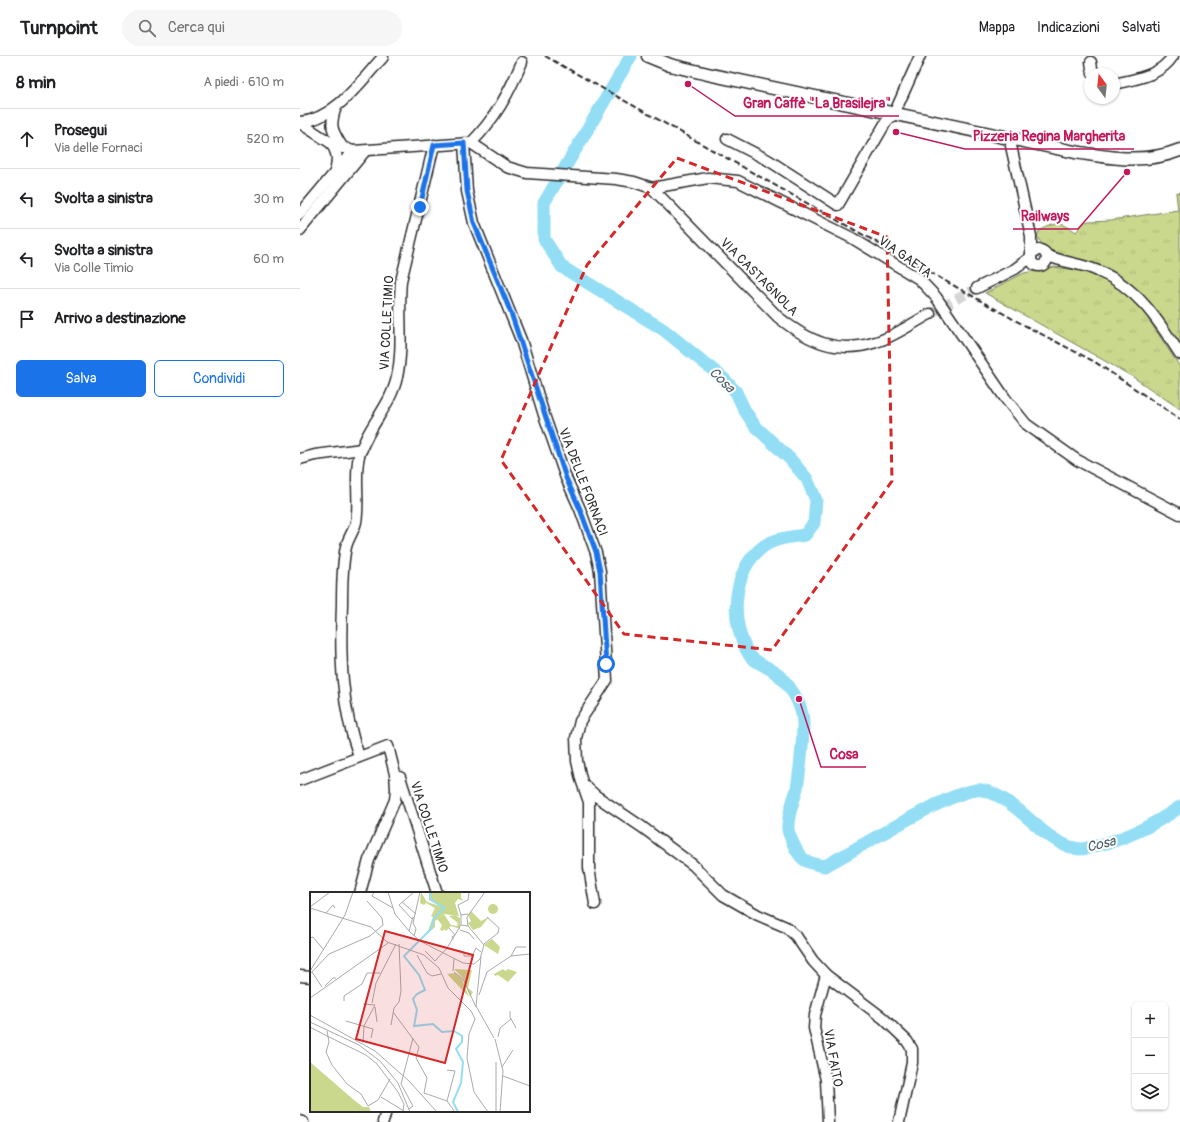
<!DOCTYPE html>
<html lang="it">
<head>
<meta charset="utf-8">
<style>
	body { margin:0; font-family:Pangolin,sans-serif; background:#f6f6f6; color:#202124 }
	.controls { position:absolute; right:12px; bottom:12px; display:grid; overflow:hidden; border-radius:6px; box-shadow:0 1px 3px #0004 }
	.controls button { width:36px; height:36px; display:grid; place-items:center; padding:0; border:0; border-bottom:1px solid #e0e0e0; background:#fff; color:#202124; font:20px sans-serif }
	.compass { position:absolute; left:784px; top:12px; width:36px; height:36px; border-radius:50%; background:#fff; box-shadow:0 1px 3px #0004; rotate:345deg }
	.stop { position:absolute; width:12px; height:12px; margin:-9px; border:3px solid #1a73e8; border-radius:50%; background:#fff }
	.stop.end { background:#1a73e8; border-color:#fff; box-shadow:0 1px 4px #0008 }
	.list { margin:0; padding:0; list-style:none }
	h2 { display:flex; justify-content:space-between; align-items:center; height:52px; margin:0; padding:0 16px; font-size:17px }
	h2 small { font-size:13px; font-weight:400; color:#757577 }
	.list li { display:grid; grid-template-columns:26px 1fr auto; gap:12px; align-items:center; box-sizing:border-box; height:60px; padding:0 16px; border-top:1px solid #e0e0e0 }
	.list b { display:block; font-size:15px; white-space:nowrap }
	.list p { margin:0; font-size:13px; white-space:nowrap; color:#757577 }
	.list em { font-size:13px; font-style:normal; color:#757577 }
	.actions { display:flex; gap:8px; padding:12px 16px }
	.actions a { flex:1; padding:9px 0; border:1px solid #1a73e8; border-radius:6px; text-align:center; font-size:14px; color:#1a73e8 }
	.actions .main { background:#1a73e8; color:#fff }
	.icon { flex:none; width:22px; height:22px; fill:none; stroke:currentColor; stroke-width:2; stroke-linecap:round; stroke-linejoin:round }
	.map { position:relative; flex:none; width:880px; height:1066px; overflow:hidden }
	header { display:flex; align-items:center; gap:24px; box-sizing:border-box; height:56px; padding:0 20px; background:#fff; border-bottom:1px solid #e0e0e0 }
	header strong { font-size:19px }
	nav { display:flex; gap:22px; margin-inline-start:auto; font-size:14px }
	.search { width:280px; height:36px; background:#f6f6f6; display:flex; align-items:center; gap:10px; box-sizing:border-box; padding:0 14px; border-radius:22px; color:#757577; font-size:15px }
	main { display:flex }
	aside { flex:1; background:#fff }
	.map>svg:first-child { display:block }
	.grass { fill:url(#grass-tufts); stroke:#7a825c }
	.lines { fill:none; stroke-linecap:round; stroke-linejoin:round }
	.river { stroke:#93ddf5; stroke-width:13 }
	.minor-tunnel { stroke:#d5d5d5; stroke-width:10; stroke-dasharray:10 5; stroke-linecap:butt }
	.minor-casing { stroke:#2b2b2b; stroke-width:13 }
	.major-casing { stroke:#2b2b2b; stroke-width:15 }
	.minor { stroke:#fff; stroke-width:10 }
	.major { stroke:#fff; stroke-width:12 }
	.rail { stroke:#2b2b2b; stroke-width:2; stroke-dasharray:6 3; stroke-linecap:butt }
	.route { stroke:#1a73e8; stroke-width:5 }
	.marked { fill:none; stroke:#d62828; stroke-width:3; stroke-dasharray:8 5; stroke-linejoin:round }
	.labels { text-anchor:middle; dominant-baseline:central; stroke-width:4; stroke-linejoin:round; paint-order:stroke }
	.street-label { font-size:13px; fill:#2b2b2b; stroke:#fff }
	.water-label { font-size:14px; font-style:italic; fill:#4a6068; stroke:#fff }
	.inset-river { fill:none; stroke:#93ddf5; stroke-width:2 }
	.inset-road { fill:none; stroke:#aaa; stroke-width:1 }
	.view { fill:#d62828; fill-opacity:0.15; stroke:#d62828; stroke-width:2 }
	.inset-edge { fill:none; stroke:#2b2b2b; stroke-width:2 }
	.leader { fill:none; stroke:#c2185b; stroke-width:1.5 }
	.callout-dot { fill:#c2185b; stroke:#fff; stroke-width:1.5 }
	.callout-label { font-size:14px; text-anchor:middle; font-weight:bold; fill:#c2185b; stroke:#fff; stroke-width:4; stroke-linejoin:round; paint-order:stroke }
</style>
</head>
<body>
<header>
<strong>Turnpoint</strong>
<div class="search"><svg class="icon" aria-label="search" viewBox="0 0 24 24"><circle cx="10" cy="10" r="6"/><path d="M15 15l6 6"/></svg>Cerca qui</div>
<nav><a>Mappa</a><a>Indicazioni</a><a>Salvati</a></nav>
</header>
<main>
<aside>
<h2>8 min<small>A piedi · 610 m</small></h2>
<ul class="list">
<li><svg class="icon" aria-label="ahead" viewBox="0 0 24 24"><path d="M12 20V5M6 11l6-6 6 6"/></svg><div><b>Prosegui</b><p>Via delle Fornaci</p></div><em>520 m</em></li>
<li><svg class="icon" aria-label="left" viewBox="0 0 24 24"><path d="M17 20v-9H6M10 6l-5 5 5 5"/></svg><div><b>Svolta a sinistra</b></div><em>30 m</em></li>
<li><svg class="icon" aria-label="left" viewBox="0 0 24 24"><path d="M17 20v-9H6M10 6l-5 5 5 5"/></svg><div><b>Svolta a sinistra</b><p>Via Colle Timio</p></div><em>60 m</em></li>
<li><svg class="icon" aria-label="arrive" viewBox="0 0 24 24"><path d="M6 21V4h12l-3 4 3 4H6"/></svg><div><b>Arrivo a destinazione</b></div></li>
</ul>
<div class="actions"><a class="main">Salva</a><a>Condividi</a></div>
</aside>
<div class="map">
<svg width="880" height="1066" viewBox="0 0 880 1066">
	<defs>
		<pattern id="grass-tufts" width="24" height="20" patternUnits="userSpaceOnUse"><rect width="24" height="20" fill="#c9d88c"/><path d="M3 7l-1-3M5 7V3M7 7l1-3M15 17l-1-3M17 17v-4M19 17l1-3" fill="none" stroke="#adba79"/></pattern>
	</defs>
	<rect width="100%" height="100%" fill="#fff"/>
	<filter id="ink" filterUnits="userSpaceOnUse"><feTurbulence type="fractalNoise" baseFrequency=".025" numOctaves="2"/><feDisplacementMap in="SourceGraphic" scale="8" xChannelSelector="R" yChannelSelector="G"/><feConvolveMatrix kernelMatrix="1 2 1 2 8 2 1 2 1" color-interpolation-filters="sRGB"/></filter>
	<g filter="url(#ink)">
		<!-- grass -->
		<g class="grass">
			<path d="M880,136V290C861,260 839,226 805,211C791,205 762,204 751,197C745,194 741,186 737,181L739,175C757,166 760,165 776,176L785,166L789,165L811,164L878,154L876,137Z"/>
			<path d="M754,211L783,215L811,225L838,247L880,311V353L833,321L685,237L724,217Z"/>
		</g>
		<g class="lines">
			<!-- river -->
			<path class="river" d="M331,0L244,147V183L262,211L364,274L424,323L436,336L445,355L455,370L490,403L507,423L516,444L514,467L505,479C492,481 476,482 464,490C431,514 429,568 450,600C455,606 466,610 473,615C489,626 503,648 503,668C503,685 500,715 497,732C494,745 487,759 488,773C488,777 491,781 492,785C500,804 505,807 525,810C553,796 658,729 682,734C702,738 721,756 736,769C748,780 763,791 780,793C785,793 791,791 795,790C827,783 853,769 880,751"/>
			<!-- minor-tunnel -->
			<path class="minor-tunnel" d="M630,258L677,232"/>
			<defs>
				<g id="minor">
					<path d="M791,6L793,18"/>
					<path d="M814,28C836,23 860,20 873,0"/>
					<path d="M36,51C29,70 32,75 43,92"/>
					<path d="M0,66C34,64 61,25 83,1"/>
					<path d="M0,67L31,87L53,95L171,87L207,111L227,117L316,123L334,126L352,132L408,122L438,125L552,182L619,223L636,241L705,342L726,368L777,404L880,458"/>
					<path d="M427,83L468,104L538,149L586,66L594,58L620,0"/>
					<path d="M712,83L711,90L731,180V199"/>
					<path d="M31,87C38,98 38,104 35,116"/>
					<path d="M164,87L167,135L174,167L221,284L244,359L266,422L280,453L296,497L300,515L307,624L280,665L276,682L277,705L281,723L289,746V812L295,848"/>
					<path d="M171,87C195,63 209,37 222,6"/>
					<path d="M352,132L478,261C508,285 537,299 576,286C594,281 614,266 630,258"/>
					<path d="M0,158L53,95"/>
					<path d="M0,174L65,95"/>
					<circle cx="739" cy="202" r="8"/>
					<path d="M746,199C763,207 781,207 798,215C837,231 858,264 880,298"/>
					<path d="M677,232L715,213L731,201"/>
					<path d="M0,403L15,399L62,393"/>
					<path d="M59,700C41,652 40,599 42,548C42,529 42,509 46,491C48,482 54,475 56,466C60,445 54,420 59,400C67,371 91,350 97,321C104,289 98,257 101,225L134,89"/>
					<path d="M100,721L137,837"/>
					<path d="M0,724L88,690L95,718L96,733L95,744L69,804L60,837"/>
					<path d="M284,729L296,740L342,771L393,809L423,839L458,859L486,871L496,880L513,905L526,919L583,962L607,985L612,993V1007L599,1066"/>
					<path d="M526,919L515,959L514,972L526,1024L528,1066"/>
					<path d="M0,920L11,921"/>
					<path d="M0,1065L3,1066"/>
					<path d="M83,1066L86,1055"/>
				</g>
				<path id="major" d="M348,0L370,9L412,19L775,96C812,102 845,108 880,94"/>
			</defs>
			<!-- minor casing -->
			<use href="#minor" class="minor-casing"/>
			<!-- major casing -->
			<use href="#major" class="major-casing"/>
			<!-- minor -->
			<use href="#minor" class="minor"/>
			<!-- major -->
			<use href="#major" class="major"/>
			<!-- rail -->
			<path class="rail" d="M245,0L722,268L795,306L880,363"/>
		</g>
	</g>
	<g class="lines" filter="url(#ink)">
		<!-- route -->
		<path class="route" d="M120,151L134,89L164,87L167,135L174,167L211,257L266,422L280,453L296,496L300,515L306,608"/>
	</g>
	<!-- marked area -->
	<path class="marked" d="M377,102L587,181L592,425L472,594L324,578L201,404L287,209Z"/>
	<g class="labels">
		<!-- street labels -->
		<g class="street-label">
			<text transform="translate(605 201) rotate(35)">VIA GAETA</text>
			<text transform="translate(459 221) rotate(45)">VIA CASTAGNOLA</text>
			<text transform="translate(87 267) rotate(-87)">VIA COLLE TIMIO</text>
			<text transform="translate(283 426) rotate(69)">VIA DELLE FORNACI</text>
			<text transform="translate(129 771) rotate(72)">VIA COLLE TIMIO</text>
			<text transform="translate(533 1002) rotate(80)">VIA FAITO</text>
		</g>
		<!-- water labels -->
		<g class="water-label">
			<text transform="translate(422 324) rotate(45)">Cosa</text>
			<text transform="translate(801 788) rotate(-13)">Cosa</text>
		</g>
	</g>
	<!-- overview -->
	<g transform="translate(10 836)">
		<rect width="220" height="220" fill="#fff"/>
		<path d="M111,0L117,10L130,14L121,24L125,16L116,11L114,13L110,11ZM178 17a5 5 0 1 1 10 0a5 5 0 1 1-10 0ZM161,19L171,29L179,25L171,35L163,38L158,31L161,29L158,23ZM134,22L141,33L147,34L148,31L139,24L145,23L150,26V37L141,34L136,39L134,37L133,39L130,38L132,33L127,27ZM182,47L190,55L188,62L174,53ZM144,77L162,78L158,96L163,100L160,105L153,86ZM145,81L152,87L159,105L137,82Z" fill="#c9d88c"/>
		<path d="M119,0L158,1H151V6L154,9L148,7L145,11L149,24L134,22L125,29V35L117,42L123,25L121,24L130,14L119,8ZM0,170L44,208L53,215H59L61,220H0Z" fill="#c9d88c"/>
		<path d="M193,77L195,79L198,77L207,80L198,90L188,83L185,84L184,82Z" fill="#c9d88c"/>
		<path class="inset-river" d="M121,0L120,7L134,16L124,26L121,37L94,64L109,83L115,98L107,102L103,107L107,118L104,134L123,132L132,140L144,139L152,144V150L146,157L153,170L151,191L143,210L148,220"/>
		<path class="inset-road" d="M64,0L62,4L83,16M78,0L85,22L99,39M92,10L106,22M0,15L20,0M0,16L61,35L77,50L114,63L129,76L138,96L161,119L165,127L159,142L157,166L164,200L178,220M16,21L23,13L25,16M151,23L148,13L158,8L159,0M104,26L103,25L99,39L110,49L153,71L164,72L170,67L174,53L158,34L157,25L175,0M102,27L89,13L104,0M151,33V23L158,22M139,36L145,43L142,45L143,48M150,38L159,41L164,47M104,44L106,37L103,31L110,0M0,46L3,45L13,57M174,52L188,41L189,36L177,25M115,59L125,69L137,56L151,33L158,34M154,61V64H162L166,56L171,60M107,63L117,81L122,84L131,82M201,64L206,55H216M171,65L166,114L184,146M0,79L35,23L43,0M143,79L144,67M2,80L12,95M144,80L153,87L166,115M0,82L19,62L60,44L73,33L72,26L57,9M15,94L23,86H26M13,97L78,51M169,103L177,80L201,64L220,62M0,106L13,97M34,109V104L52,92L57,81H70M62,111L66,91L86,52M53,112L65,113L54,134L53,151M65,115L67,130M200,119V125L206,136M83,120L109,155L106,166L117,186L114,201M0,123L65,159L99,189L127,220M36,129L63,137L61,146M0,130L49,153L70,169L88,191L100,220M81,133L84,116L89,110L91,99L89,52M0,135L17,144M17,139L19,150L16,160L22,173L37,192L51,202L58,214L68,208L80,187M17,144L56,163L67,172L88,200L94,212L93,219M188,145L190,136L201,127M185,147L193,179L190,220M192,175L203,158M193,184L220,194M114,201L137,209L145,179L137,178M71,205L94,219M137,209L145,220M99,217L103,214L91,192L103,146M186,220V170"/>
		<path class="view" d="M75,39L163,63L135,171L46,147Z"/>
		<rect width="220" height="220" class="inset-edge"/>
	</g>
	<!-- callouts -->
	<path class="leader" d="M388 28L435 60H599M596 76L665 93H834M827 116L778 173H713M499 643L521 711H566"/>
	<g class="callout-dot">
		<circle cx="388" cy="28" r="4"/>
		<circle cx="596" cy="76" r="4"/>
		<circle cx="827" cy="116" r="4"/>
		<circle cx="499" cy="643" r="4"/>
	</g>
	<g class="callout-label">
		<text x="517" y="52">Gran Caffè "La Brasilejra"</text>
		<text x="749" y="85">Pizzeria Regina Margherita</text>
		<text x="745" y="165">Railways</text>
		<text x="544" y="703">Cosa</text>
	</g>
</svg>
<div class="controls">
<button>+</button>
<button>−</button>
<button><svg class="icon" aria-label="layers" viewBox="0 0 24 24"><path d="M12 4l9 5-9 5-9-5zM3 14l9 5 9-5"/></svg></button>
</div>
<svg class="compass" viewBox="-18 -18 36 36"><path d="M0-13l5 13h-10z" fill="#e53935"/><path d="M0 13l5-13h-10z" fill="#757577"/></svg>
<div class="stop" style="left:306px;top:608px"></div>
<div class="stop end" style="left:120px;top:151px"></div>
</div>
</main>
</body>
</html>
